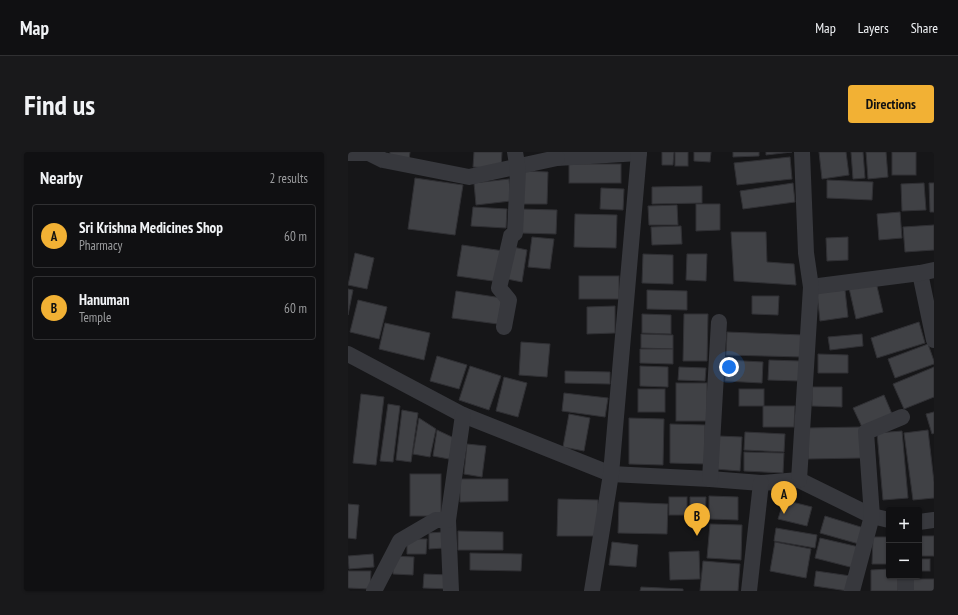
<!DOCTYPE html>
<html lang="en">
<head>
<meta charset="utf-8">
<style>
	body { margin:0; font-family:"PT Sans Narrow",sans-serif; background:#19191b; color:#f1f3f6 }
	.controls { position:absolute; right:12px; bottom:12px; display:grid; overflow:hidden; border-radius:4px; box-shadow:0 1px 3px #0004 }
	.controls button { width:36px; height:36px; display:grid; place-items:center; padding:0; border:0; border-bottom:1px solid #303032; background:#101012; color:#f1f3f6; font:20px sans-serif }
	.you { position:absolute; left:381px; top:215px; width:14px; height:14px; margin:-10px; border:3px solid #fff; border-radius:50%; background:#1a73e8; box-shadow:0 0 0 6px #1a73e833 }
	.badge { display:grid; place-items:center; width:26px; height:26px; border-radius:50%; background:#f2b134; color:#111; font-size:13px; font-weight:700 }
	.pin { position:absolute; translate:-50% -33px; filter:drop-shadow(0 1px 2px #0008) }
	.pin::after { content:''; position:absolute; top:21px; width:14px; height:12px; background:inherit; clip-path:polygon(0 0,100% 0,50% 100%) }
	.list { margin:0; padding:0; list-style:none }
	h2 { display:flex; justify-content:space-between; align-items:center; height:52px; margin:0; padding:0 16px; font-size:17px }
	h2 small { font-size:13px; font-weight:400; color:#9c9d9f }
	.list li { display:grid; grid-template-columns:26px 1fr auto; gap:12px; align-items:center; box-sizing:border-box; height:64px; margin:0 8px 8px; padding:0 8px; border:1px solid #303032; border-radius:4px }
	.list b { display:block; font-size:15px; white-space:nowrap }
	.list p { margin:0; font-size:13px; white-space:nowrap; color:#9c9d9f }
	.list em { font-size:13px; font-style:normal; color:#9c9d9f }
	.map { position:relative; flex:none; width:586px; height:439px; overflow:hidden; border-radius:4px }
	header { display:flex; align-items:center; gap:24px; box-sizing:border-box; height:56px; padding:0 20px; background:#101012; border-bottom:1px solid #303032 }
	header strong { font-size:19px }
	nav { display:flex; gap:22px; margin-inline-start:auto; font-size:14px }
	.intro { display:flex; align-items:center; justify-content:space-between; box-sizing:border-box; height:96px; padding:0 24px }
	h1 { margin:0; font-size:28px }
	.button { padding:10px 18px; border-radius:4px; background:#f2b134; color:#111; font-size:14px; font-weight:700 }
	main { display:flex; gap:24px; padding:0 24px }
	aside { flex:1; background:#101012; border-radius:4px; box-shadow:0 1px 3px #0004 }
	.map>svg:first-child { display:block }
	.building { fill:#404145; stroke:#303034 }
	.lines { fill:none; stroke-linecap:round; stroke-linejoin:round }
	.street { stroke:#37383d; stroke-width:16 }
</style>
</head>
<body>
<header>
<strong>Map</strong>
<nav><a>Map</a><a>Layers</a><a>Share</a></nav>
</header>
<div class="intro"><h1>Find us</h1><a class="button">Directions</a></div>
<main>
<aside>
<h2>Nearby<small>2 results</small></h2>
<ul class="list">
<li><span class="badge">A</span><div><b>Sri Krishna Medicines Shop</b><p>Pharmacy</p></div><em>60 m</em></li>
<li><span class="badge">B</span><div><b>Hanuman</b><p>Temple</p></div><em>60 m</em></li>
</ul>
</aside>
<div class="map">
<svg width="586" height="439" viewBox="0 0 586 439">
	<rect width="100%" height="100%" fill="#161618"/>
	<!-- building -->
	<g class="building">
		<path d="M42,0H62L61,8L42,6Z"/>
		<path d="M126,0H154L153,17L125,15Z"/>
		<path d="M314,0H326L325,13H314Z"/>
		<rect x="327" y="0" width="13" height="14"/>
		<path d="M346,0H363L362,10L346,9Z"/>
		<path d="M385,0H411V4L385,5Z"/>
		<path d="M418,0H444L418,3Z"/>
		<path d="M471,0H498L501,23L474,27Z"/>
		<path d="M503,0H515L517,26L505,27Z"/>
		<path d="M518,0H538L540,25L520,27Z"/>
		<rect x="544" y="0" width="24" height="23"/>
		<path d="M442,5L444,27L389,33L386,11Z"/>
		<rect x="221" y="12" width="52" height="19"/>
		<path d="M176,19L200,20L199,52H175Z"/>
		<path d="M67,26L115,33L107,83L60,77Z"/>
		<path d="M161,27L163,49L128,53L126,31Z"/>
		<path d="M479,28L525,30L524,48L479,46Z"/>
		<path d="M445,31L447,50L395,57L392,39Z"/>
		<path d="M576,31L578,58L554,59L553,32Z"/>
		<path d="M581,31H586V60H582Z"/>
		<path d="M354,34V51L304,52V35Z"/>
		<path d="M253,36L276,37L275,58L252,57Z"/>
		<path d="M348,52H372V78L348,79Z"/>
		<path d="M329,53L330,73H301L300,54Z"/>
		<path d="M125,55L159,57L158,76L123,74Z"/>
		<path d="M173,57L209,58L208,82L172,81Z"/>
		<path d="M552,60L554,86L531,88L529,62Z"/>
		<path d="M227,62L269,63L268,96L226,95Z"/>
		<path d="M586,73V98L557,100L555,75Z"/>
		<path d="M333,74L334,92L304,93L303,75Z"/>
		<path d="M383,80H418L419,110L446,112L448,133L386,129Z"/>
		<path d="M184,85L206,87L202,117L180,115Z"/>
		<path d="M500,85V108L479,109L478,86Z"/>
		<path d="M114,93L156,99L152,130L109,124Z"/>
		<path d="M165,95L179,98L174,130L159,127Z"/>
		<path d="M7,101L26,106L19,137L0,133Z"/>
		<path d="M295,102L325,103V132L294,131Z"/>
		<path d="M339,102H359L358,129L338,128Z"/>
		<rect x="231" y="124" width="40" height="23"/>
		<path d="M528,130L535,160L508,167L501,136Z"/>
		<path d="M0,137L5,138L0,163Z"/>
		<path d="M299,138L339,139V158L299,157Z"/>
		<path d="M497,138L500,165L472,169L469,141Z"/>
		<path d="M108,139L154,146L150,172L104,166Z"/>
		<path d="M404,144H431L430,163L404,162Z"/>
		<path d="M10,148L39,155L31,187L2,180Z"/>
		<path d="M267,154V181L239,182V155Z"/>
		<path d="M294,162L323,163V182L294,181Z"/>
		<path d="M336,162H360L359,209H335Z"/>
		<path d="M571,170L577,191L529,206L523,186Z"/>
		<path d="M37,171L82,181L76,208L31,197Z"/>
		<path d="M379,180L455,183L454,205L378,203Z"/>
		<path d="M293,182L325,183V197L293,196Z"/>
		<path d="M514,182L515,194L482,198L480,185Z"/>
		<path d="M173,190L202,192L199,225L171,223Z"/>
		<path d="M580,192L586,209V212L547,226L540,207Z"/>
		<path d="M292,197H325V212L292,211Z"/>
		<path d="M470,202L500,203V221H470Z"/>
		<path d="M89,204L119,213L111,237L82,229Z"/>
		<path d="M378,208L415,210L414,231L377,229Z"/>
		<path d="M421,208L452,209L451,229L420,228Z"/>
		<path d="M122,214L153,224L141,258L111,248Z"/>
		<path d="M292,214L320,215V235L292,234Z"/>
		<path d="M331,215L358,216L357,229L330,228Z"/>
		<path d="M586,215V245L556,257L545,232Z"/>
		<path d="M217,219L262,220V232L217,231Z"/>
		<path d="M156,225L179,231L170,265L148,259Z"/>
		<rect x="328" y="231" width="31" height="38"/>
		<path d="M464,235H494V255L464,254Z"/>
		<rect x="290" y="237" width="27" height="23"/>
		<rect x="391" y="237" width="25" height="17"/>
		<path d="M216,241L260,246L257,265L214,259Z"/>
		<path d="M13,242L36,245L28,313L5,311Z"/>
		<path d="M536,243L544,262L514,275L505,256Z"/>
		<path d="M40,252L52,254L45,310L32,309Z"/>
		<path d="M415,254H447L446,275H415Z"/>
		<path d="M54,258L70,261L63,310L48,308Z"/>
		<path d="M586,260V281L584,282L578,262Z"/>
		<path d="M221,262L242,266L236,299L215,295Z"/>
		<path d="M71,266L88,277L82,305L65,302Z"/>
		<path d="M281,266L316,267L315,313L281,312Z"/>
		<path d="M322,272L357,273V312L322,311Z"/>
		<path d="M513,275V306L460,307L459,276Z"/>
		<path d="M89,278L106,286L101,307L85,304Z"/>
		<path d="M580,278L586,330V346L565,348L556,281Z"/>
		<path d="M554,279L560,346L535,348L529,281Z"/>
		<path d="M397,280L437,282L436,300L396,298Z"/>
		<path d="M370,284L394,285L392,319L367,317Z"/>
		<path d="M119,292L138,294L134,325L116,322Z"/>
		<path d="M396,300L436,301L435,321L396,319Z"/>
		<rect x="62" y="322" width="31" height="42"/>
		<path d="M112,327H160V349L112,350Z"/>
		<path d="M361,344L390,345V368L361,367Z"/>
		<rect x="321" y="345" width="18" height="18"/>
		<path d="M342,345H358L357,368H342Z"/>
		<path d="M210,347L250,348V384H209Z"/>
		<path d="M436,348L464,355L459,374L430,367Z"/>
		<path d="M271,350L320,352L319,382L270,381Z"/>
		<path d="M0,352L11,353L8,387L0,386Z"/>
		<path d="M477,364L516,376L511,392L472,381Z"/>
		<path d="M362,372L394,373L393,408L359,406Z"/>
		<path d="M428,376L469,383L467,396L426,389Z"/>
		<path d="M110,379L155,380V398H110Z"/>
		<path d="M95,380L96,396L81,397V381Z"/>
		<rect x="571" y="384" width="15" height="20"/>
		<path d="M525,385H541V412H524Z"/>
		<path d="M472,386L511,395L506,416L467,406Z"/>
		<path d="M59,387H79L78,402H59Z"/>
		<path d="M264,390L290,393L288,415L261,413Z"/>
		<path d="M427,390L463,397L458,426L422,419Z"/>
		<path d="M351,399L352,427L322,428L321,400Z"/>
		<path d="M122,401L174,402L173,419L122,418Z"/>
		<path d="M25,402L26,415L1,417L0,404Z"/>
		<path d="M45,404L66,405L65,423L45,422Z"/>
		<rect x="571" y="407" width="11" height="12"/>
		<path d="M355,409L392,412L390,439H352Z"/>
		<path d="M541,417V424H550V439H523V418Z"/>
		<path d="M0,419H23L22,437L0,436Z"/>
		<path d="M468,419L503,424L500,439L466,434Z"/>
		<path d="M76,422L102,423L101,437L75,436Z"/>
		<rect x="564" y="427" width="22" height="12"/>
		<path d="M293,435L335,437V439H292Z"/>
	</g>
	<g class="lines">
		<!-- street -->
		<g class="street">
			<path d="M209,0V6L291,1V0"/>
			<path d="M0,1H21L35,8L121,25L209,6"/>
			<path d="M572,121L586,188"/>
			<path d="M463,135L572,121L586,118"/>
			<path d="M156,175L161,148L151,136L163,84L167,81L170,18L167,0"/>
			<path d="M0,202L115,263L263,322L362,327L413,331L451,328L524,364L541,368"/>
			<path d="M362,327L371,170"/>
			<path d="M451,328L463,135L458,101L454,0"/>
			<path d="M100,368L103,439"/>
			<path d="M571,370L586,368"/>
			<path d="M26,439L52,389L88,368H100L115,263"/>
			<path d="M244,439L263,322L291,1"/>
			<path d="M401,439L413,331"/>
			<path d="M504,439L524,364L518,280L554,265"/>
			<path d="M558,439V424"/>
		</g>
	</g>
</svg>
<div class="controls">
<button>+</button>
<button>−</button>
</div>
<div class="you"></div>
<div class="pin badge" style="left:436px;top:362px">A</div>
<div class="pin badge" style="left:349px;top:384px">B</div>
</div>
</main>
</body>
</html>
